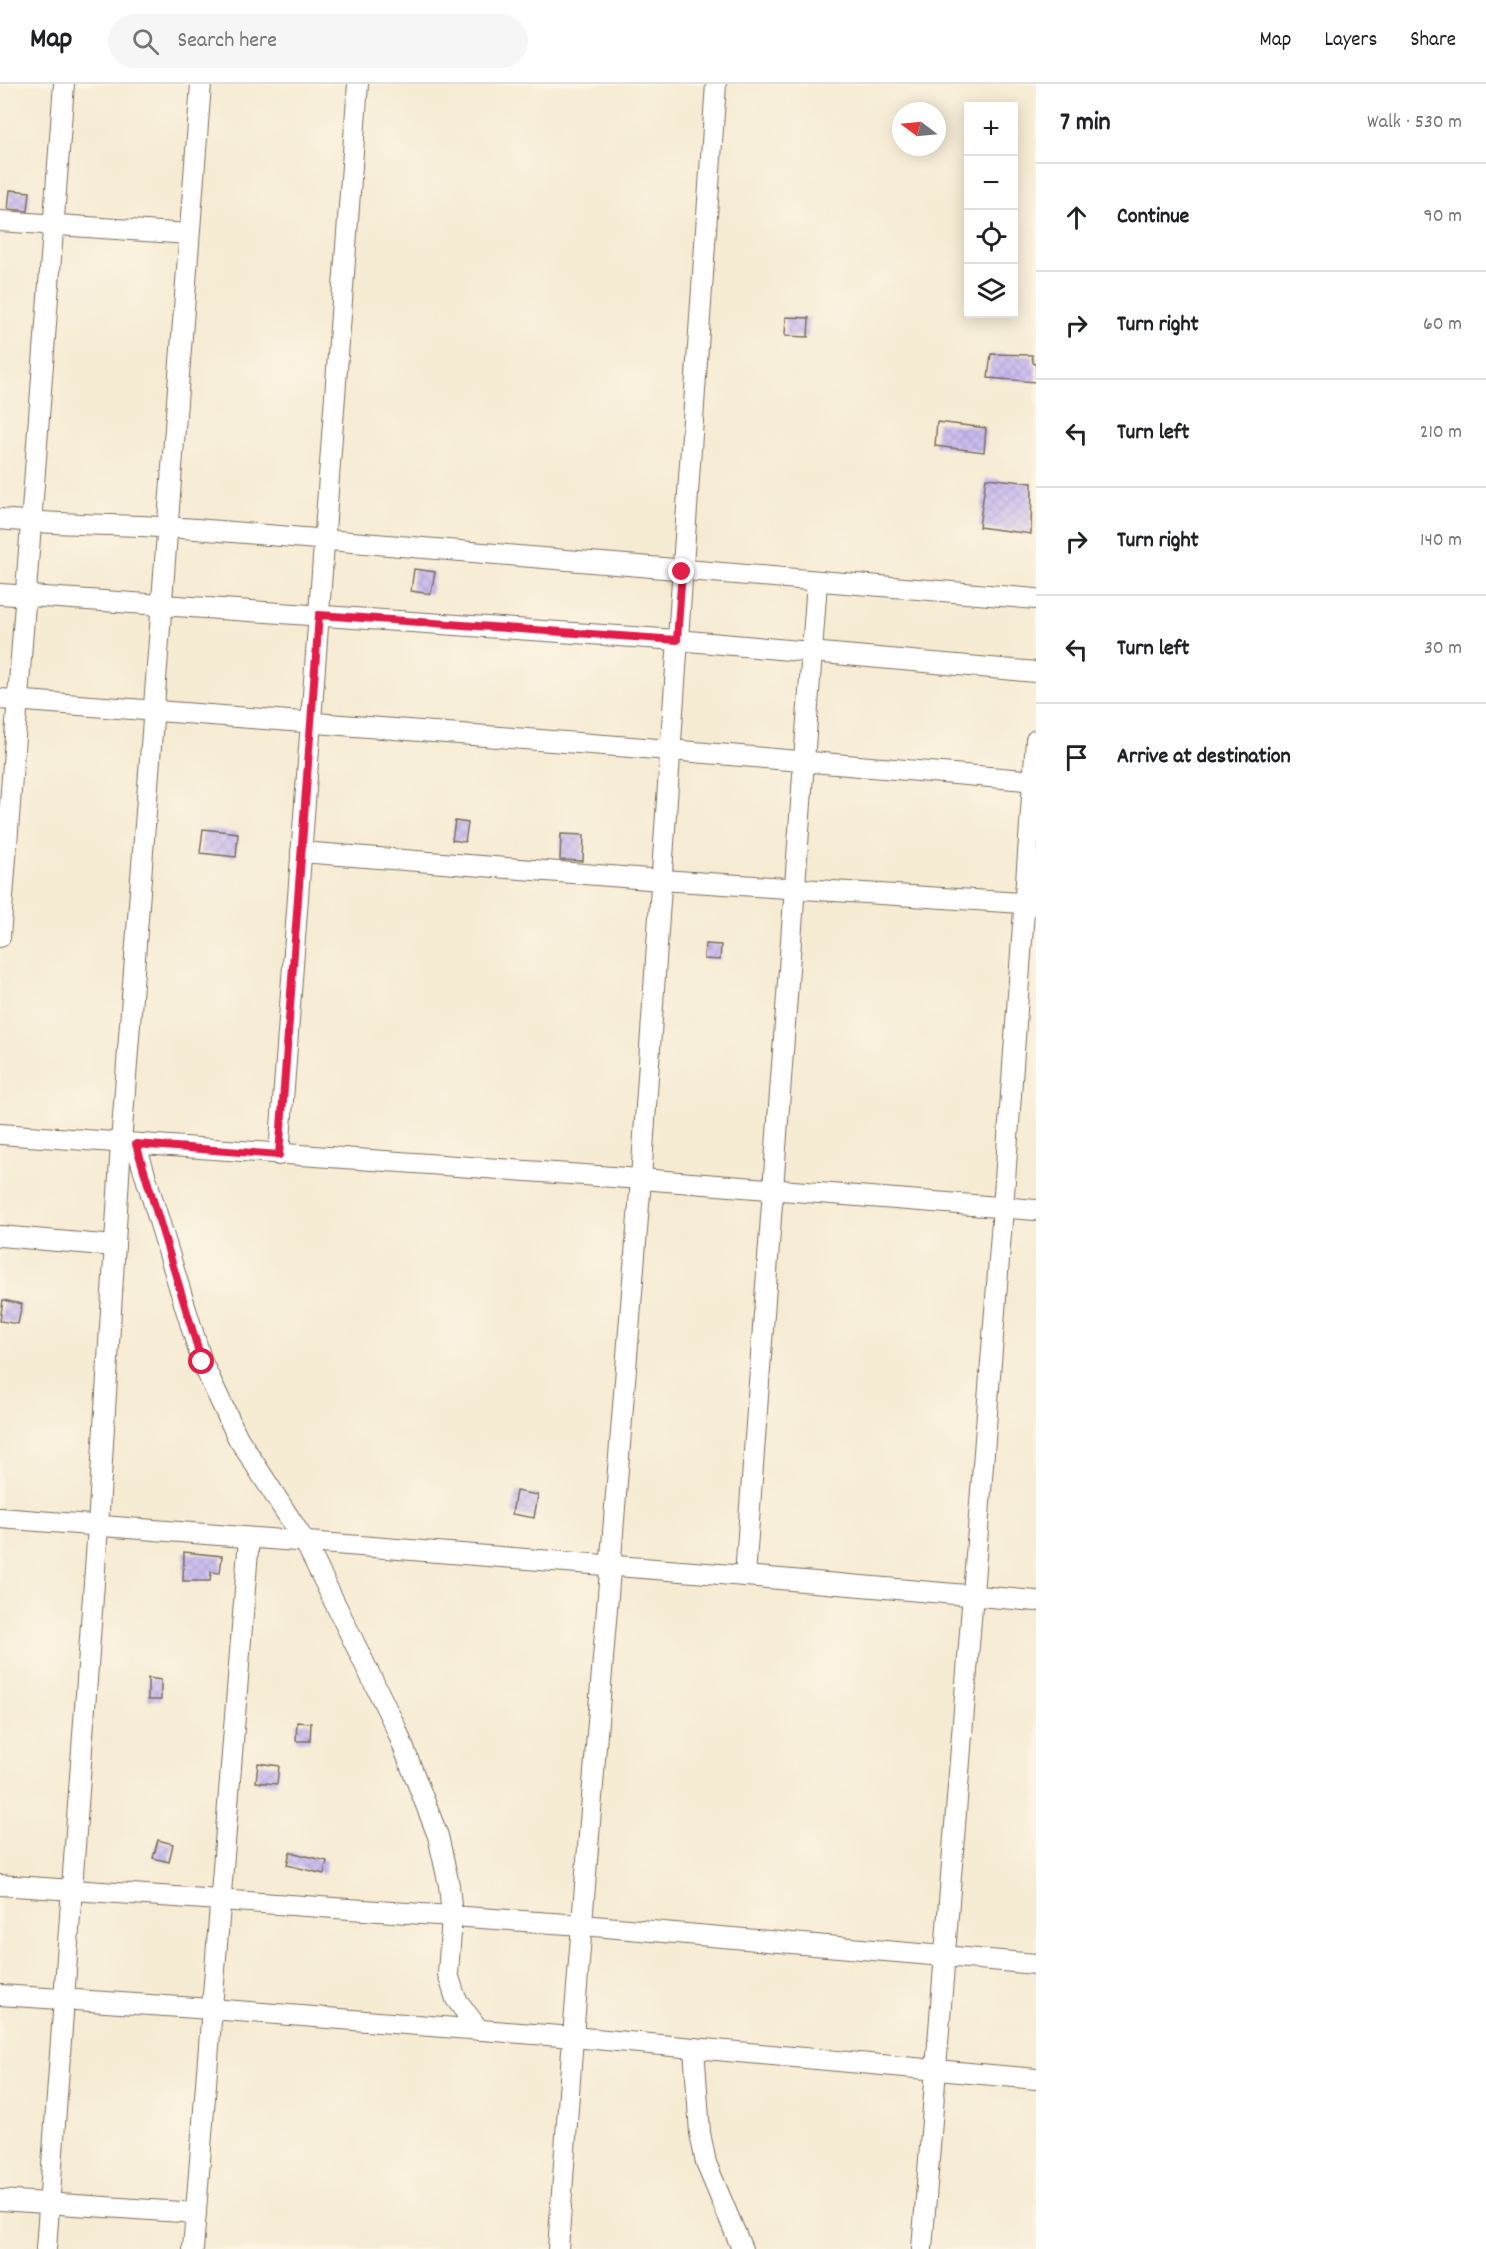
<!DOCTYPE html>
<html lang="en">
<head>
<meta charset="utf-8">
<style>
	body { margin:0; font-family:Dekko,sans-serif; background:#f6f6f6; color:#202124 }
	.controls { position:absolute; right:18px; top:18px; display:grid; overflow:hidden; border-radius:0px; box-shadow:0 3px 15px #0003 }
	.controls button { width:54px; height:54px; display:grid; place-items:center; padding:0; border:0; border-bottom:2px solid #e0e0e0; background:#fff; color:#202124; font:30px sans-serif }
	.compass { position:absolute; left:892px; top:18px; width:54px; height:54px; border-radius:50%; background:#fff; box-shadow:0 3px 15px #0003; rotate:286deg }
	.stop { position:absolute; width:18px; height:18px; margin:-14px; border:4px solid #e11d48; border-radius:50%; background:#fff }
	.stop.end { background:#e11d48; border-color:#fff; box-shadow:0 2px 6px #0008 }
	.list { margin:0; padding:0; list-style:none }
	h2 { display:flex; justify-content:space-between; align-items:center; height:78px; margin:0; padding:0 24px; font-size:26px }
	h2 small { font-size:20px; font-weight:400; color:#757577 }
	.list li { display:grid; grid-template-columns:39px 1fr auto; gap:18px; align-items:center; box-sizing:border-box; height:108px; padding:0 24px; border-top:2px solid #e0e0e0 }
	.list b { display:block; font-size:22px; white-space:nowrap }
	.list em { font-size:20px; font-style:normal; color:#757577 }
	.icon { flex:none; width:33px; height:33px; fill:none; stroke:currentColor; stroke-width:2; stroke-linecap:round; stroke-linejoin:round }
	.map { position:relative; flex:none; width:1036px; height:2165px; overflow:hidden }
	header { display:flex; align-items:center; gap:36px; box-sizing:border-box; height:84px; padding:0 30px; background:#fff; border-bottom:2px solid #e0e0e0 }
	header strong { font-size:28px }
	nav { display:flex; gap:33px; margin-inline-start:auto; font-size:21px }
	.search { width:420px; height:54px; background:#f6f6f6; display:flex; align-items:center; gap:15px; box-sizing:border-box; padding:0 21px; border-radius:33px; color:#757577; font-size:22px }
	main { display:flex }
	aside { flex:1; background:#fff }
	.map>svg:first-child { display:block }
	.building { fill:url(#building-cross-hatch) }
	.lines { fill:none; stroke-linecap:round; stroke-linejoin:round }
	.minor-casing { stroke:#7c6e5d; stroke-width:22 }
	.minor { stroke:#fff; stroke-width:20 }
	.route { stroke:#e11d48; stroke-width:8 }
</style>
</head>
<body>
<header>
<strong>Map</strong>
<div class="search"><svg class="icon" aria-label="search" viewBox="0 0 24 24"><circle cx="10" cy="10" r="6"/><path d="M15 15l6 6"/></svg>Search here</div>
<nav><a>Map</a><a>Layers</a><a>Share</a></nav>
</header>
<main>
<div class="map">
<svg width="1036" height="2165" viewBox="0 0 1036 2165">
	<defs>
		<pattern id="building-cross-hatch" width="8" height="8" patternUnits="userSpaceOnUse" patternTransform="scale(1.5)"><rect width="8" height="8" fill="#c2b4f3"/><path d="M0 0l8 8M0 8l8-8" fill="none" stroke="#9f93c4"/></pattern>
	</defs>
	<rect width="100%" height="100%" fill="#fcf5e5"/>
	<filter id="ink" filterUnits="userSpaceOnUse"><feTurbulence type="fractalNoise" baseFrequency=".0167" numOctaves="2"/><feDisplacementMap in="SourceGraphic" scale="12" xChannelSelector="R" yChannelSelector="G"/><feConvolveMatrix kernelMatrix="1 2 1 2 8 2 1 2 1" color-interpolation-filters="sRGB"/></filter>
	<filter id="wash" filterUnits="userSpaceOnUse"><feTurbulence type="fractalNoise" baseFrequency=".008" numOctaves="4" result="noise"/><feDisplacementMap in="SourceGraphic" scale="24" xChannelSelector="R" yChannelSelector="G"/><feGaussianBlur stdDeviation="1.35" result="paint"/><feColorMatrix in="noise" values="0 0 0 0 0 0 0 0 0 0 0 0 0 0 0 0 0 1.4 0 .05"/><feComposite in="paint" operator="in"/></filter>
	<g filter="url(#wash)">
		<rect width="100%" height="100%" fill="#f6ebd3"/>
		<g id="blocks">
			<!-- building -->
			<g class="building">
				<path d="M10,106L30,108L28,127L8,125Z"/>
				<path d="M786,233L809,234L808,253L785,252Z"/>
				<path d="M991,270L1032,271L1033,279L1036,280V298L988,294Z"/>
				<path d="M937,338L986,344L984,368L935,362Z"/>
				<path d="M986,394L1032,399L1031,450L979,443Z"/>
				<path d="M414,485L435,488L431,510L411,507Z"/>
				<path d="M455,737L468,739L465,758L452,756Z"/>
				<path d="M203,745L238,749L236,773L200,769Z"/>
				<path d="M561,750L584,751L583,777L560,776Z"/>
				<path d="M705,860L721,861L720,876L704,875Z"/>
				<path d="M3,1216L22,1220L18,1240L0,1237Z"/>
				<path d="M516,1407L538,1411L534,1434L512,1430Z"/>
				<path d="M184,1468L222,1472L220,1489L211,1488L210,1497H183Z"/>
				<path d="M148,1594L161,1596V1616H148Z"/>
				<path d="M297,1638L311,1639L310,1657H296Z"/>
				<path d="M258,1679L279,1682L277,1700L256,1698Z"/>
				<path d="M158,1756L173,1760L169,1778L153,1774Z"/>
				<path d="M290,1768L327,1777L324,1790L287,1781Z"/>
			</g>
		</g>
	</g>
	<g filter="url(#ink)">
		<use href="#blocks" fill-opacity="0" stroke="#7c6e5d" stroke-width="1.5"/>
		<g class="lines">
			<defs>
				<g id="minor">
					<path d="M0,137L189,150"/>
					<path d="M0,435C69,442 139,440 208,446C484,470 760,494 1036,515"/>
					<path d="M0,510L677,556L1036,588"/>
					<path d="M0,615L670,666L1036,697"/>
					<path d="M301,768L661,796L1036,820"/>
					<path d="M0,853L64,0"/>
					<path d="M0,1050L641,1095L1036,1126"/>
					<path d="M136,1061L202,1278L238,1354L305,1458L396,1644L438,1752L449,1801L452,1832L448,1890L456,1915L479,1946"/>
					<path d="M279,1071L358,0"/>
					<path d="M0,1152L115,1162"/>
					<path d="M0,1434L745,1492L1036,1517"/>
					<path d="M745,1492L817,498"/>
					<path d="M0,1801L582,1841L1036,1880"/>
					<path d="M0,1911L211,1925L573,1953L1036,1995"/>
					<path d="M694,1964L700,2049L706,2079L742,2165"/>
					<path d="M0,2116L196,2129"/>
					<path d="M46,2165L98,1443L121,1059L201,0"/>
					<path d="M193,2165L249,1454"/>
					<path d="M558,2165L573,1953L641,1095L716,0"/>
					<path d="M922,2165L1003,1124L1036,656"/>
				</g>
			</defs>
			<!-- minor casing -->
			<use href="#minor" class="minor-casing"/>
			<!-- minor -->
			<use href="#minor" class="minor"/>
		</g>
	</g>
	<g class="lines" filter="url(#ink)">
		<!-- route -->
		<path class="route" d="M202,1278L136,1060L279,1071L319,531L677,556L682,488"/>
	</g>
</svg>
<div class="controls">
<button>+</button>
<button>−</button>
<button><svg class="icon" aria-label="locate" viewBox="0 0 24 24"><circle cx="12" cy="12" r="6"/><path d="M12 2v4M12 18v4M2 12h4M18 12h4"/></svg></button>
<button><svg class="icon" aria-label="layers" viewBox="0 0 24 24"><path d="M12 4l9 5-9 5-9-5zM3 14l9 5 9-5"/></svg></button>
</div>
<svg class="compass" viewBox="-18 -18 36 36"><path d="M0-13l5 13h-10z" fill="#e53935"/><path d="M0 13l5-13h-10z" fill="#757577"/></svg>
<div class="stop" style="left:202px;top:1278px"></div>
<div class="stop end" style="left:682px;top:488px"></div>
</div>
<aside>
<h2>7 min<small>Walk · 530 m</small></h2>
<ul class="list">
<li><svg class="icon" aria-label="ahead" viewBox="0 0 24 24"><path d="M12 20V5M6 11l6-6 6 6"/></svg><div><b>Continue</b></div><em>90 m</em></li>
<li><svg class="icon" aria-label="right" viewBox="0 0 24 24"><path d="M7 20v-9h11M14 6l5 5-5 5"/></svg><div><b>Turn right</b></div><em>60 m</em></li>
<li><svg class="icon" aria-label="left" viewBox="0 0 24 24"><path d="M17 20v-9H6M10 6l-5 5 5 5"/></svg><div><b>Turn left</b></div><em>210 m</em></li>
<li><svg class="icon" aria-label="right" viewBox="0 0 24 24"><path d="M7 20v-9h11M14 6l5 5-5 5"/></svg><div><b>Turn right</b></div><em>140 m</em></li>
<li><svg class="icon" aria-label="left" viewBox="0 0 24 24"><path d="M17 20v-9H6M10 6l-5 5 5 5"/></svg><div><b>Turn left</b></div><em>30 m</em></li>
<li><svg class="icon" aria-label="arrive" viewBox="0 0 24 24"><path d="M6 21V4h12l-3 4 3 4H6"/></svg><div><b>Arrive at destination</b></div></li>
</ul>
</aside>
</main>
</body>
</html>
